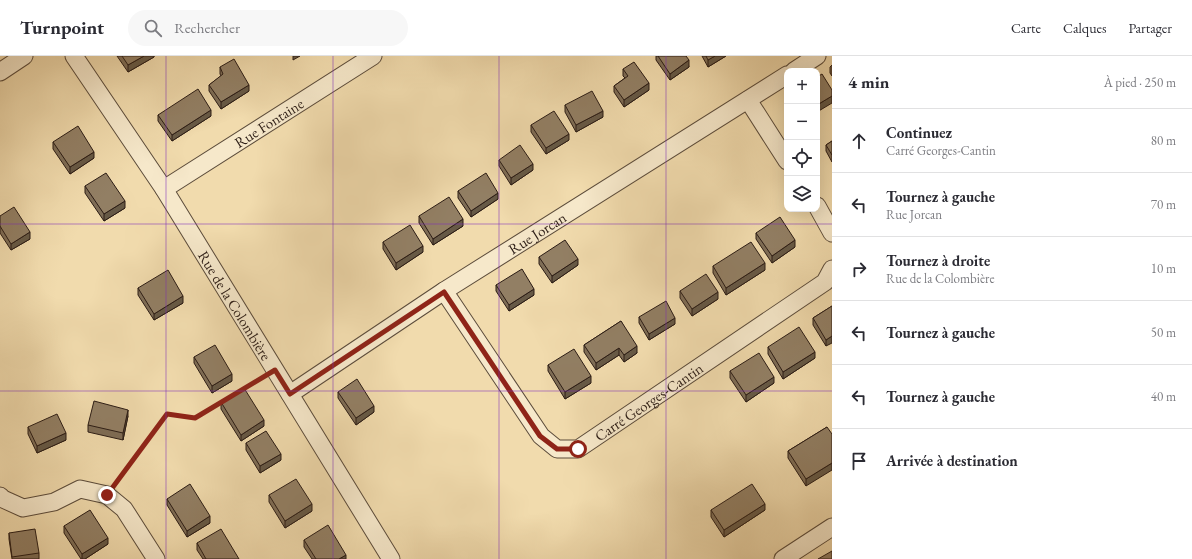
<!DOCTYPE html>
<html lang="fr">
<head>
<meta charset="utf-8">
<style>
	body { margin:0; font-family:"EB Garamond",serif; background:#f7f7f7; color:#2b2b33 }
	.controls { position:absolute; right:12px; top:12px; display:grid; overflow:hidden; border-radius:8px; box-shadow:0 4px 16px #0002 }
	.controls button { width:36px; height:36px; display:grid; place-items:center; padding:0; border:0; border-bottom:1px solid #e1e1e2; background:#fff; color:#2b2b33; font:20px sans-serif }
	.stop { position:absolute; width:12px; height:12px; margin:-9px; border:3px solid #8f2418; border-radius:50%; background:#fff }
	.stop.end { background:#8f2418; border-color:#fff; box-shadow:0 1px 4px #0008 }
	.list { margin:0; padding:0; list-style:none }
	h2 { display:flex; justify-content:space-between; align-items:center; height:52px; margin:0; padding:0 16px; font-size:17px }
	h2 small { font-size:13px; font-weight:400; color:#7c7c81 }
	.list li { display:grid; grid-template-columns:26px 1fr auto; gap:12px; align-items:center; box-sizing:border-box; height:64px; padding:0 16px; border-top:1px solid #e1e1e2 }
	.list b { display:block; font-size:15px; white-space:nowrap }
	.list p { margin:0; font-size:13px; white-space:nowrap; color:#7c7c81 }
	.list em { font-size:13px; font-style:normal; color:#7c7c81 }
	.icon { flex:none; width:22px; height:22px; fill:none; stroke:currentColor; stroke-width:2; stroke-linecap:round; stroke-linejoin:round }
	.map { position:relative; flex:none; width:832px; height:503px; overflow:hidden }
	header { display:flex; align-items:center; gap:24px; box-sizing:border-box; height:56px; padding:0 20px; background:#fff; border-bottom:1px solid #e1e1e2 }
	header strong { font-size:19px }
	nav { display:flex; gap:22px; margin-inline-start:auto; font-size:14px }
	.search { width:280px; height:36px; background:#f7f7f7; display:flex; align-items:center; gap:10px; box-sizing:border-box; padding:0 14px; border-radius:22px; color:#7c7c81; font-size:15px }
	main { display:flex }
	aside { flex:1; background:#fff }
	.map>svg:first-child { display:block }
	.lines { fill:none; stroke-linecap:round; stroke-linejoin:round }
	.minor-casing { stroke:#5c4c3b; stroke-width:19 }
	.path { stroke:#2b1c15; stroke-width:2.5; stroke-dasharray:3 2; stroke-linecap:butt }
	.minor { stroke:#f6e8ca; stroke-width:17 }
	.wall { fill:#7e6d56; stroke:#2b1c15 }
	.shaded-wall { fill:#665946; stroke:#2b1c15 }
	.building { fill:#927f64; stroke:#2b1c15 }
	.route { stroke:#8f2418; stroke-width:5 }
	.grid { fill:none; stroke:#7b2cbf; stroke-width:1; stroke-opacity:0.55 }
	.labels { text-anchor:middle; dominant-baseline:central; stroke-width:3; stroke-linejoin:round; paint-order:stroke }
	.street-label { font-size:15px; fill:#2b1c15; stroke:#f6e8ca }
</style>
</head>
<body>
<header>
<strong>Turnpoint</strong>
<div class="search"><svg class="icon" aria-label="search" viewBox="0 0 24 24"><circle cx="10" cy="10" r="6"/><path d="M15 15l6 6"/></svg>Rechercher</div>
<nav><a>Carte</a><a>Calques</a><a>Partager</a></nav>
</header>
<main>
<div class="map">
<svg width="832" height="503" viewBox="0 0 832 503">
	<rect width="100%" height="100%" fill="#f1dbad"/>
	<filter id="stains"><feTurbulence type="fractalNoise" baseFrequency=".005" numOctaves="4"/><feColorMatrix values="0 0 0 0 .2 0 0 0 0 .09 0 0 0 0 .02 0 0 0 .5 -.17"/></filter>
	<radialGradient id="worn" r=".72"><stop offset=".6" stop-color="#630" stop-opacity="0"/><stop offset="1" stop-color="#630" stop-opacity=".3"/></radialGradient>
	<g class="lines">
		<defs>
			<g id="minor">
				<path id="s1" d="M74,0L164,133L391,503"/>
				<path d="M794,15L817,0"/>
				<path d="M0,16L24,0"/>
				<path d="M748,44L787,105"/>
				<path id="s2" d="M164,133L373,0"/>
				<path d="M817,150L832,177"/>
				<path id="s3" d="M444,235L541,380L557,393H578L825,226L832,213"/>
				<path id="s4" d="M290,338L444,235L787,19"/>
				<path d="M0,440L3,443L23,452L54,446L80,433L107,439L124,453L156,503"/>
				<path d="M783,503L832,471"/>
			</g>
		</defs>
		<!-- minor casing -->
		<use href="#minor" class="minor-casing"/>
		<!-- path -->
		<g class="path">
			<path d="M243,333L261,322"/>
			<path d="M116,427L167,358L195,362L223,345"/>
		</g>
		<!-- minor -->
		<use href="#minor" class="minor"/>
	</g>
	<!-- wall -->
	<g class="wall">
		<path d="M117,0H154V1L128,16Z"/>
		<path d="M656,0H686L689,11L670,24L656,4Z"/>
		<path d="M702,0H726L708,11Z"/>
		<path d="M832,9V20L830,17V11Z"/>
		<path d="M220,11L249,35L221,53L209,35V29L221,20L220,18Z"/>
		<path d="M623,13L649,34L624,51L614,36V30L625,22L623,20Z"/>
		<path d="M565,49L603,61L576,76L565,56Z"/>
		<path d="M158,59L211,60L172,85L158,65Z"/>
		<path d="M531,69L569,84L546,98L531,76Z"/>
		<path d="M832,85V106L826,95V89Z"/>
		<path d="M53,86L94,102L70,118L53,93Z"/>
		<path d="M499,104L533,114L511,129L499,110Z"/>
		<path d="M85,130L125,152L104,165L85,137Z"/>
		<path d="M458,135L498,143L471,161L458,142Z"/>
		<path d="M0,160L30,183L11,194L0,177Z"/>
		<path d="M419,160L463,170L433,189L419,167Z"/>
		<path d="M756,177L795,191L772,207L756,183Z"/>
		<path d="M383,186L423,196L396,214L383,193Z"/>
		<path d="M539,201L578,209L552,227L539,208Z"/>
		<path d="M713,210L765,214L726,239L713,217Z"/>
		<path d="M496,229L534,239L509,255L496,235Z"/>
		<path d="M138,232L183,247L154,264L138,239Z"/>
		<path d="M680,235L718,243L692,260L680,242Z"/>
		<path d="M832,250L826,290L813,269V262Z"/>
		<path d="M639,261L675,268L649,284L639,267Z"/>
		<path d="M621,265L637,297L624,306L619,299L596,314L584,296V289Z"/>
		<path d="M768,291L815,302L783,323L768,298Z"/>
		<path d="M194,301L232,325L212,337L194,307Z"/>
		<path d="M548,309L591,327L565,343L548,315Z"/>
		<path d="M730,315L774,327L746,346L730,322Z"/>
		<path d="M338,336L374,356L356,369L338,342Z"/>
		<path d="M221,346L264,370L241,385L221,353Z"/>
		<path d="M128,360L123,384L88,376V369Z"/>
		<path d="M28,371L66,384L37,397L28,378Z"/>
		<path d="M827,371L806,430L788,402V395Z"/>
		<path d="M246,387L281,404L260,417L246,394Z"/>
		<path d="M269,439L312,455L285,472L269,446Z"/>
		<path d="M167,443L210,467L187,481L167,449Z"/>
		<path d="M711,454H765L724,481L711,461Z"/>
		<path d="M64,470L108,488L85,503H81L64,477Z"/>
		<path d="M9,477L39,497V503H12L9,483Z"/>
		<path d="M304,484L346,503H312L304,491Z"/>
		<path d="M197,487L239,503H203L197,494Z"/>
	</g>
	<!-- shaded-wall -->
	<g class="shaded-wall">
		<path d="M144,0H154V1L128,16V9Z"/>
		<path d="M293,0H300L293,4Z"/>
		<path d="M715,0H726L708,11V4Z"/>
		<path d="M689,4V11L670,24V18Z"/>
		<path d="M649,27V34L624,51V44Z"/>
		<path d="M249,29V35L221,53V46Z"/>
		<path d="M832,40V47L817,56V49Z"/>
		<path d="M211,54V60L172,85V79Z"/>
		<path d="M603,55V61L576,76V69Z"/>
		<path d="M569,78V84L546,98V92Z"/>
		<path d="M94,96V102L70,118V111Z"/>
		<path d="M533,108V114L511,129V122Z"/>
		<path d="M498,137V143L471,161V155Z"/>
		<path d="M125,145V152L104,165V158Z"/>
		<path d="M463,163V170L433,189V183Z"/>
		<path d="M30,176V183L11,194V188Z"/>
		<path d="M795,184V191L772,207V200Z"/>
		<path d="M423,190V196L396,214V207Z"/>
		<path d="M578,203V209L552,227V220Z"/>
		<path d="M765,207V214L726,239V232Z"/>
		<path d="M534,233V239L509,255V249Z"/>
		<path d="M718,236V243L692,260V253Z"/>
		<path d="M183,240V247L154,264V258Z"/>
		<path d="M675,262V268L649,284V278Z"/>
		<path d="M832,280V287L826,290V284Z"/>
		<path d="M637,290V297L624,306V299Z"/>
		<path d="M619,292V299L596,314V307Z"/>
		<path d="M815,296V302L783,323V316Z"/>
		<path d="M232,318V325L212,337V330Z"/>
		<path d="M591,320V327L565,343V336Z"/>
		<path d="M774,321V327L746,346V339Z"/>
		<path d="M374,350V356L356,369V362Z"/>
		<path d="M128,354V360L123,384V377Z"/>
		<path d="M264,364V370L241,385V379Z"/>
		<path d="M66,377V384L37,397V390Z"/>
		<path d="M281,398V404L260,417V410Z"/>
		<path d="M832,407V414L806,430V423Z"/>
		<path d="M312,448V455L285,472V465Z"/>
		<path d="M765,448V454L724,481V474Z"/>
		<path d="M210,460V467L187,481V475Z"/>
		<path d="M108,482V488L85,503H82V498Z"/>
		<path d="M346,499V503H339Z"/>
	</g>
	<!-- building -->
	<g class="building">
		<path d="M122,0H144L128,9Z"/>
		<path d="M658,0H686L689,4L670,18Z"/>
		<path d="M706,0H715L708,4Z"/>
		<path d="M234,3L249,29L221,46L209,29L223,18L220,11Z"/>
		<path d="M634,6L649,27L624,44L614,30L628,20L623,13Z"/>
		<path d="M822,18L832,34V40L817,49V21Z"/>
		<path d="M198,33L211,54L172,79L158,59Z"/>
		<path d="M592,35L603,55L576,69L565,49Z"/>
		<path d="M554,55L569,78L546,92L531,69Z"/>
		<path d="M78,70L94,96L70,111L53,86Z"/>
		<path d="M832,85V99L826,89Z"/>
		<path d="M520,89L533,108L511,122L499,104Z"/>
		<path d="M106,117L125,145L104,158L85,130Z"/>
		<path d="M486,117L498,137L471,155L458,135Z"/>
		<path d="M449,141L463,163L433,183L419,160Z"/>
		<path d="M14,151L30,176L11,188L0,170V160Z"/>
		<path d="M780,161L795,184L772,200L756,177Z"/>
		<path d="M410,169L423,190L396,207L383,186Z"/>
		<path d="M565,184L578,203L552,220L539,201Z"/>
		<path d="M751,186L765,207L726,232L713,210Z"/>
		<path d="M522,213L534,233L509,249L496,229Z"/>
		<path d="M168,214L183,240L154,258L138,232Z"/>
		<path d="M706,218L718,236L692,253L680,235Z"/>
		<path d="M666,245L675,262L649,278L639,261Z"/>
		<path d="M832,250V280L826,284L813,262Z"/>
		<path d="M621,265L637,290L624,299L619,292L596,307L584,289Z"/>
		<path d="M799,271L815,296L783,316L768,291Z"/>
		<path d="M215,289L232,318L212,330L194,301Z"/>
		<path d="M574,293L591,320L565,336L548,309Z"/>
		<path d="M759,297L774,321L746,339L730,315Z"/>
		<path d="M357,323L374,350L356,362L338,336Z"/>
		<path d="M244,332L264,364L241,379L221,346Z"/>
		<path d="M94,345L128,354L123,377L88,369Z"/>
		<path d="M57,358L66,377L37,390L28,371Z"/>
		<path d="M827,371L832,378V407L806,423L788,395Z"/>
		<path d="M266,375L281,398L260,410L246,387Z"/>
		<path d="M296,423L312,448L285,465L269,439Z"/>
		<path d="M190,428L210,460L187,475L167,443Z"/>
		<path d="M752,428L765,448L724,474L711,454Z"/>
		<path d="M90,454L108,482L82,498L64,470Z"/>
		<path d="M328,469L346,499L339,503H316L304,484Z"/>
		<path d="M35,473L39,497L12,501L9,477Z"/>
		<path d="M221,473L239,503H206L197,487Z"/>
		<path d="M832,495V503H818Z"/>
	</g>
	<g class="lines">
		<!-- route -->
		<path class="route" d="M107,439L167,358L195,362L275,314L290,338L444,236L540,380L557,393H578"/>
	</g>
	<!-- grid -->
	<path class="grid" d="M166,0V503M333,0V503M499,0V503M666,0V503M0,168H832M0,335H832"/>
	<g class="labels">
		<!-- street labels -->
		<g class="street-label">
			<text stroke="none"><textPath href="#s2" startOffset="124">Rue Fontaine</textPath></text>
			<text stroke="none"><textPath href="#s4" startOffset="295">Rue Jorcan</textPath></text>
			<text stroke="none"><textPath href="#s1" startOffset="297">Rue de la Colombière</textPath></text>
			<text stroke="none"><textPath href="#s3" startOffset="301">Carré Georges-Cantin</textPath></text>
		</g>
	</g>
	<rect width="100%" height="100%" filter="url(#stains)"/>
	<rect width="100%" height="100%" fill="url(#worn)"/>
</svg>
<div class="controls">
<button>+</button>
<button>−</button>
<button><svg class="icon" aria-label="locate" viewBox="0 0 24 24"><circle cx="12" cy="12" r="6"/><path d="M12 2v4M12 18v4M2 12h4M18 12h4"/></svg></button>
<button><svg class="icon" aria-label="layers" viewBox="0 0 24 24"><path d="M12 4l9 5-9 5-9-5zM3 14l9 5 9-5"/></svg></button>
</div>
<div class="stop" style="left:578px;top:393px"></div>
<div class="stop end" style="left:107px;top:439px"></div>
</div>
<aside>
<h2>4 min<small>À pied · 250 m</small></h2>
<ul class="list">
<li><svg class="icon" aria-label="ahead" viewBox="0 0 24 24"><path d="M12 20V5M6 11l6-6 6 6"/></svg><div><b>Continuez</b><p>Carré Georges-Cantin</p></div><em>80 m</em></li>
<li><svg class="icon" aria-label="left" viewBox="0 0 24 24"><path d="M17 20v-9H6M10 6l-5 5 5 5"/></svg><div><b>Tournez à gauche</b><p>Rue Jorcan</p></div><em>70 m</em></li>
<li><svg class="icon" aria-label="right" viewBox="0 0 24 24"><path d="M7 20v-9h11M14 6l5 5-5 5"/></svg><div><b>Tournez à droite</b><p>Rue de la Colombière</p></div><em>10 m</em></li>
<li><svg class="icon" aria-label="left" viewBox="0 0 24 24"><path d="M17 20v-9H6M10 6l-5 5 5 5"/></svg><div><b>Tournez à gauche</b></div><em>50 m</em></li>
<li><svg class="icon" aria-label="left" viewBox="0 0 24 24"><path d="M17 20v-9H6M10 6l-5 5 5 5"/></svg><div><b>Tournez à gauche</b></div><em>40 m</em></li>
<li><svg class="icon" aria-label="arrive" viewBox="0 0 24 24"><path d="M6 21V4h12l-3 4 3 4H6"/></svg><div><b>Arrivée à destination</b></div></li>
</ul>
</aside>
</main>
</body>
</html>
